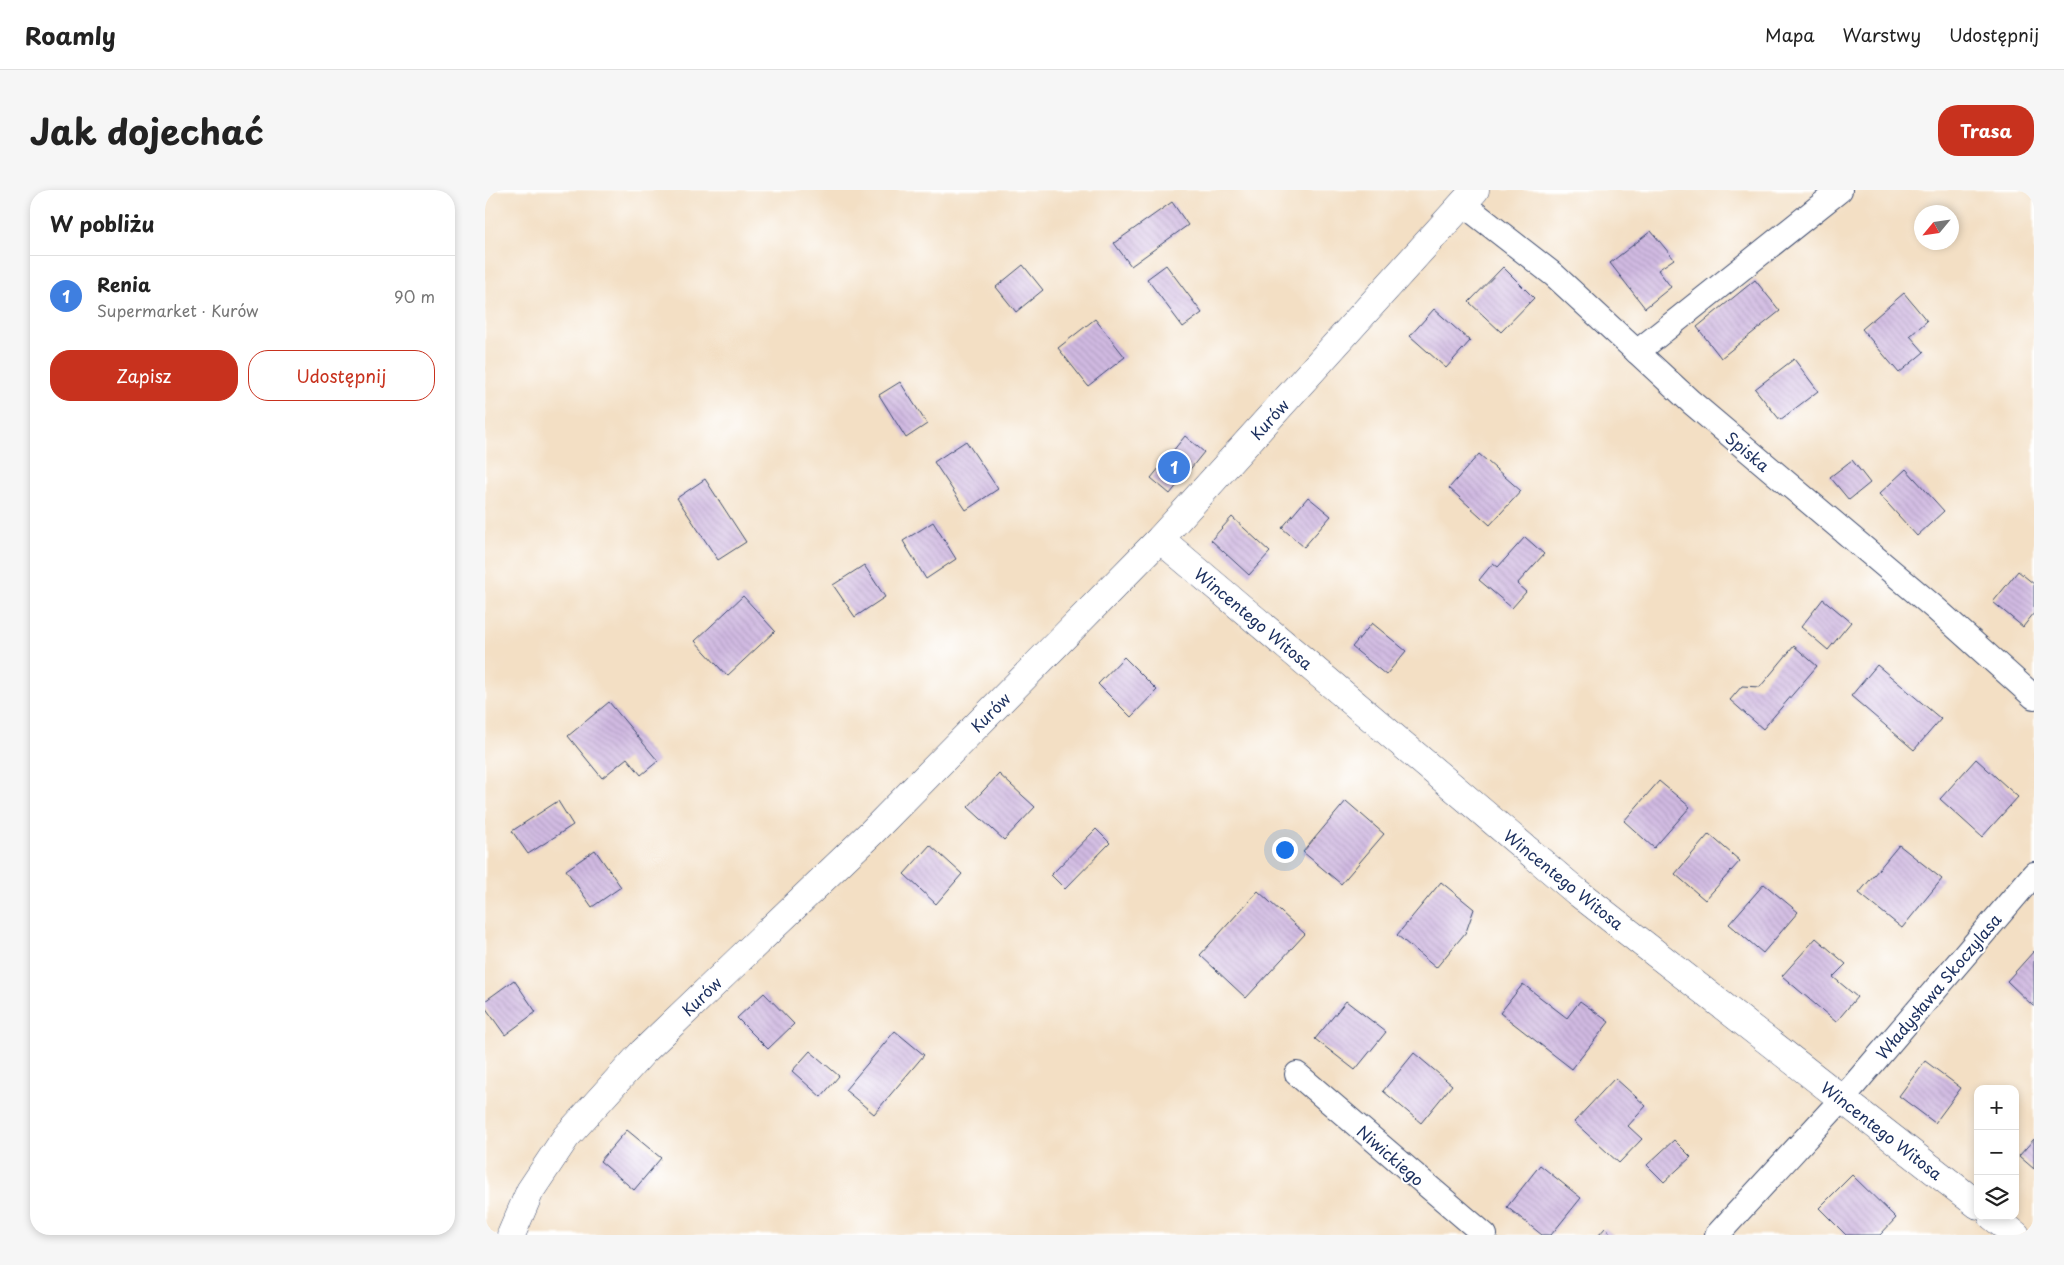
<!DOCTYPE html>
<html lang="pl">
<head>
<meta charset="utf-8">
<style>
	body { margin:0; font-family:"Playpen Sans",sans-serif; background:#f6f6f6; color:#222 }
	.controls { position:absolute; right:15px; bottom:15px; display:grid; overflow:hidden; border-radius:10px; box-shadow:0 2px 8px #0003 }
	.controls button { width:45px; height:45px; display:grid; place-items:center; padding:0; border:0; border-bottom:1px solid #e0e0e0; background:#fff; color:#222; font:25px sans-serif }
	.compass { position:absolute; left:1429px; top:15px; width:45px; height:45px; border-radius:50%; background:#fff; box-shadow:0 2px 8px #0003; rotate:241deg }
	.you { position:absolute; left:799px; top:659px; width:18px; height:18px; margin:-12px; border:4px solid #fff; border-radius:50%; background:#1a73e8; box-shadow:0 0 0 8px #1a73e833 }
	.badge { display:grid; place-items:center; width:32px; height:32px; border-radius:50%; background:#c8321e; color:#fff; font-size:16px; font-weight:700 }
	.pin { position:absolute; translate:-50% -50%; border:2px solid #fff; box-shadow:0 1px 5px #0006 }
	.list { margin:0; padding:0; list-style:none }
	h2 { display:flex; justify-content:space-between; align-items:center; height:65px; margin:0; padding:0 20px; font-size:21px }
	h2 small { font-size:16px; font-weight:400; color:#767676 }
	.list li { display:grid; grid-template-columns:32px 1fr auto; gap:15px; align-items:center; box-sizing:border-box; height:80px; padding:0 20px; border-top:1px solid #e0e0e0 }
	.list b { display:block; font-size:19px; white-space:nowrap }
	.list p { margin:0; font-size:16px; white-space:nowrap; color:#767676 }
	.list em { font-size:16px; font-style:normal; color:#767676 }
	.actions { display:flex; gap:10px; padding:15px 20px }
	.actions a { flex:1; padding:11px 0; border:1px solid #c8321e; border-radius:20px; text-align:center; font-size:18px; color:#c8321e }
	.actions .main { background:#c8321e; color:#fff }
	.icon { flex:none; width:28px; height:28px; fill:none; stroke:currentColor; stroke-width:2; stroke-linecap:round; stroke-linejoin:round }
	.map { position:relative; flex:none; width:1549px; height:1045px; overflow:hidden; border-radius:20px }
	header { display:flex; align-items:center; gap:30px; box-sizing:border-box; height:70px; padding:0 25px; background:#fff; border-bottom:1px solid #e0e0e0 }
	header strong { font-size:24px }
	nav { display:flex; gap:28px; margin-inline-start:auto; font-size:18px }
	.intro { display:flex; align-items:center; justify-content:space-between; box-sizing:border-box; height:120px; padding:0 30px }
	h1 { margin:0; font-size:35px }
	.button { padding:12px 22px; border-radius:20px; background:#c8321e; color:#fff; font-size:18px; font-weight:700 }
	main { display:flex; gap:30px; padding:0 30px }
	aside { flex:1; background:#fff; border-radius:20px; box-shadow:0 2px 8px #0003 }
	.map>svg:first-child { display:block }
	.building { fill:url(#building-back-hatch) }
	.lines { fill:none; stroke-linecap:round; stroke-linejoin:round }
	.minor-casing { stroke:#3b496d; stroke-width:26 }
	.tertiary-casing { stroke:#3b496d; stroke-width:29 }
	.minor { stroke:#fff; stroke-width:24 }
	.tertiary { stroke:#fff; stroke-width:28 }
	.labels { text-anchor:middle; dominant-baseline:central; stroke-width:4; stroke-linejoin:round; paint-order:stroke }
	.street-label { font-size:16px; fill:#1b2f5e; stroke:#fff }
</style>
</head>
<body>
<header>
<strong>Roamly</strong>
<nav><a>Mapa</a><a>Warstwy</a><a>Udostępnij</a></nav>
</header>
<div class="intro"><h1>Jak dojechać</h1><a class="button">Trasa</a></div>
<main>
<aside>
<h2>W pobliżu<small></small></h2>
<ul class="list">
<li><span class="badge" style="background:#3f7fe0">1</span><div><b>Renia</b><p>Supermarket · Kurów</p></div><em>90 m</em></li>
</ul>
<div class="actions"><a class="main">Zapisz</a><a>Udostępnij</a></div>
</aside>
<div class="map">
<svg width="1549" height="1045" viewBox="0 0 1549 1045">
	<defs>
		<pattern id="building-back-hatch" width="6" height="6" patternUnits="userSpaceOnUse" patternTransform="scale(1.25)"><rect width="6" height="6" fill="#d0b9e1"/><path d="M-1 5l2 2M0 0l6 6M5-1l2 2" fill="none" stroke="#b29fc3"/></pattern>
	</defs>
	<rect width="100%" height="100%" fill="#fff"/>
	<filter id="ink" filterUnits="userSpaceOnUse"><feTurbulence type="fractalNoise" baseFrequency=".02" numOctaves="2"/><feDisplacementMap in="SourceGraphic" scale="10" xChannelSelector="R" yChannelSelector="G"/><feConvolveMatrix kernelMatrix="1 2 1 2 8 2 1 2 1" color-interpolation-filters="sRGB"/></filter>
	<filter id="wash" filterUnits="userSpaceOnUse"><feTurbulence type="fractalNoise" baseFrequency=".0096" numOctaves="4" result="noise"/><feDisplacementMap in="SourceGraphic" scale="20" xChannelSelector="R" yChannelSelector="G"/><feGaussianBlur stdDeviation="1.12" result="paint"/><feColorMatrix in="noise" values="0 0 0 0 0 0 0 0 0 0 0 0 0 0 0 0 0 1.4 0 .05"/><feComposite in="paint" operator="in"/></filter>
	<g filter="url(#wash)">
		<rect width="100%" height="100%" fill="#f3dfc4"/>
		<g id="blocks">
			<!-- building -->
			<g class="building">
				<path d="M687,12L703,35L646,76L629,53Z"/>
				<path d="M1166,41L1189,69L1173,80L1186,97L1160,118L1125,73Z"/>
				<path d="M538,75L558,100L531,122L511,97Z"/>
				<path d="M681,75L717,123L698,137L662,89Z"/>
				<path d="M1018,77L1049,108L1016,142L984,112Z"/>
				<path d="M1270,90L1295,121L1236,168L1212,137Z"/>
				<path d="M1419,103L1442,131L1425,146L1439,162L1414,183L1377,139Z"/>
				<path d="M949,119L985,151L961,178L925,146Z"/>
				<path d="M610,129L640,167L603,196L573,158Z"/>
				<path d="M1309,169L1333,201L1295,230L1270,199Z"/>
				<path d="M415,192L442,234L421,248L394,205Z"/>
				<path d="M700,246L719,262L685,304L666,288Z"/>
				<path d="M481,251L513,299L481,320L449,272Z"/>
				<path d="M994,264L1036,301L1005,335L964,298Z"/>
				<path d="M1367,270L1385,293L1364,310L1345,287Z"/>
				<path d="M1421,279L1459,321L1432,346L1394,304Z"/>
				<path d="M220,289L261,352L233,370L192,308Z"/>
				<path d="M823,307L846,326L819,357L797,338Z"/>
				<path d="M747,327L785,362L764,385L726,350Z"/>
				<path d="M448,332L471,369L441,389L418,351Z"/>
				<path d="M1040,347L1059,364L1032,394L1041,402L1027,418L994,390L1008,373L1013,377Z"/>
				<path d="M379,375L400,407L370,427L348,395Z"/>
				<path d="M1533,381L1549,394V423L1538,437L1508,412Z"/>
				<path d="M258,406L290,441L242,486L210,451Z"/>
				<path d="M1338,409L1366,432L1343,460L1316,437Z"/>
				<path d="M887,433L921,461L901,485L867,457Z"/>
				<path d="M1309,456L1332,476L1278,539L1245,510L1257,496L1275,497Z"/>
				<path d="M639,467L672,500L646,527L613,494Z"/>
				<path d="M1392,475L1456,529L1429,560L1366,506Z"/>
				<path d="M124,512L173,571L156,585L142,568L117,588L83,546Z"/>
				<path d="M1491,569L1533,607L1497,647L1455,609Z"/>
				<path d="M514,584L550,617L519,650L483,617Z"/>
				<path d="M1174,591L1205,617L1169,658L1139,631Z"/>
				<path d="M73,611L88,635L43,664L27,641Z"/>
				<path d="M861,611L899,644L856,694L818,662Z"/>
				<path d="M611,639L625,653L580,699L566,685Z"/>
				<path d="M1224,644L1255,671L1220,710L1190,684Z"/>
				<path d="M445,655L477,684L451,714L419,684Z"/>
				<path d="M1414,655L1457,689L1417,738L1374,703Z"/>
				<path d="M110,660L136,697L107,717L81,680Z"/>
				<path d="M956,692L989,719L981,742L951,778L912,745Z"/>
				<path d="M1279,694L1313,722L1278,763L1244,734Z"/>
				<path d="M773,701L820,744L761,808L715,765Z"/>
				<path d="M1331,748L1361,774L1348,787L1372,807L1351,832L1297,786Z"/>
				<path d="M1549,761V817L1522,791Z"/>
				<path d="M29,790L51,822L20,845L0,817V811Z"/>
				<path d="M1038,794L1082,828L1095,811L1124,832L1087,879L1015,823Z"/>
				<path d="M279,803L309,834L283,859L252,828Z"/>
				<path d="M861,811L901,842L870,880L830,849Z"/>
				<path d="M410,841L439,865L389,924L360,900Z"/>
				<path d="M325,861L354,886L336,907L307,881Z"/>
				<path d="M929,863L967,895L936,933L898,901Z"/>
				<path d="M1440,871L1476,898L1450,933L1414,906Z"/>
				<path d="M1130,888L1161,916L1143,936L1157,949L1134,973L1089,932Z"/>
				<path d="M142,940L176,968L149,1000L115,971Z"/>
				<path d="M1549,949V979L1534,966Z"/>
				<path d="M1189,950L1206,967L1179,992L1162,975Z"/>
				<path d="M1055,975L1096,1008L1066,1045H1057L1022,1017Z"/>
				<path d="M1367,985L1411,1028L1395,1045H1361L1334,1018Z"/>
				<path d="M1120,1038L1128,1045H1114Z"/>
			</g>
		</g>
	</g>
	<g filter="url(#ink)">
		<use href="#blocks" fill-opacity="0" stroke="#3b496d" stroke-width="1"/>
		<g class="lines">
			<defs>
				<g id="minor">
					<path d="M978,14L1069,85L1206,212L1451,419L1549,507"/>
					<path d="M1152,162L1355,0"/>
					<path d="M812,884L1000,1045"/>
					<path d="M1232,1045L1357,909L1549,684"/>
				</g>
				<g id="tertiary">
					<path d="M675,349L1092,702L1493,1015"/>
					<path d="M1507,1026L1531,1045"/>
					<path d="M26,1045L45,1001L81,947L158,862L386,643L675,349L990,0"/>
				</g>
			</defs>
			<!-- minor casing -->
			<use href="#minor" class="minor-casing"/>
			<!-- tertiary casing -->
			<use href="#tertiary" class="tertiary-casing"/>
			<!-- minor -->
			<use href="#minor" class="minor"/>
			<!-- tertiary -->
			<use href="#tertiary" class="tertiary"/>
		</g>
	</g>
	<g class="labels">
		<!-- street labels -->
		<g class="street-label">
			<text transform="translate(784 229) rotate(-48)">Kurów</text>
			<text transform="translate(1263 261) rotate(40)">Spiska</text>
			<text transform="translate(769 428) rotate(40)">Wincentego Witosa</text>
			<text transform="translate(505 522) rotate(-45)">Kurów</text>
			<text transform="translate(1079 689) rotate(39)">Wincentego Witosa</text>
			<text transform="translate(1453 796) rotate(-50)">Władysława Skoczylasa</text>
			<text transform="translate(216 806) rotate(-44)">Kurów</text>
			<text transform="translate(1397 940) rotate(38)">Wincentego Witosa</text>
			<text transform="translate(906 965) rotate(41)">Niwickiego</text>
		</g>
	</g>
</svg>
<div class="controls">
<button>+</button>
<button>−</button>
<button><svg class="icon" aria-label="layers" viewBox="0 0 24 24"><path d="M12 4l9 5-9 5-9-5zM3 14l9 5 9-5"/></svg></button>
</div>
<svg class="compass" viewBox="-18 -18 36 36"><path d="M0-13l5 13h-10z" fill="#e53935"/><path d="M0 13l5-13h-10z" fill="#767676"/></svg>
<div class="you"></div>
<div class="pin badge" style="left:689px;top:277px;background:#3f7fe0">1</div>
</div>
</main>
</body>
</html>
